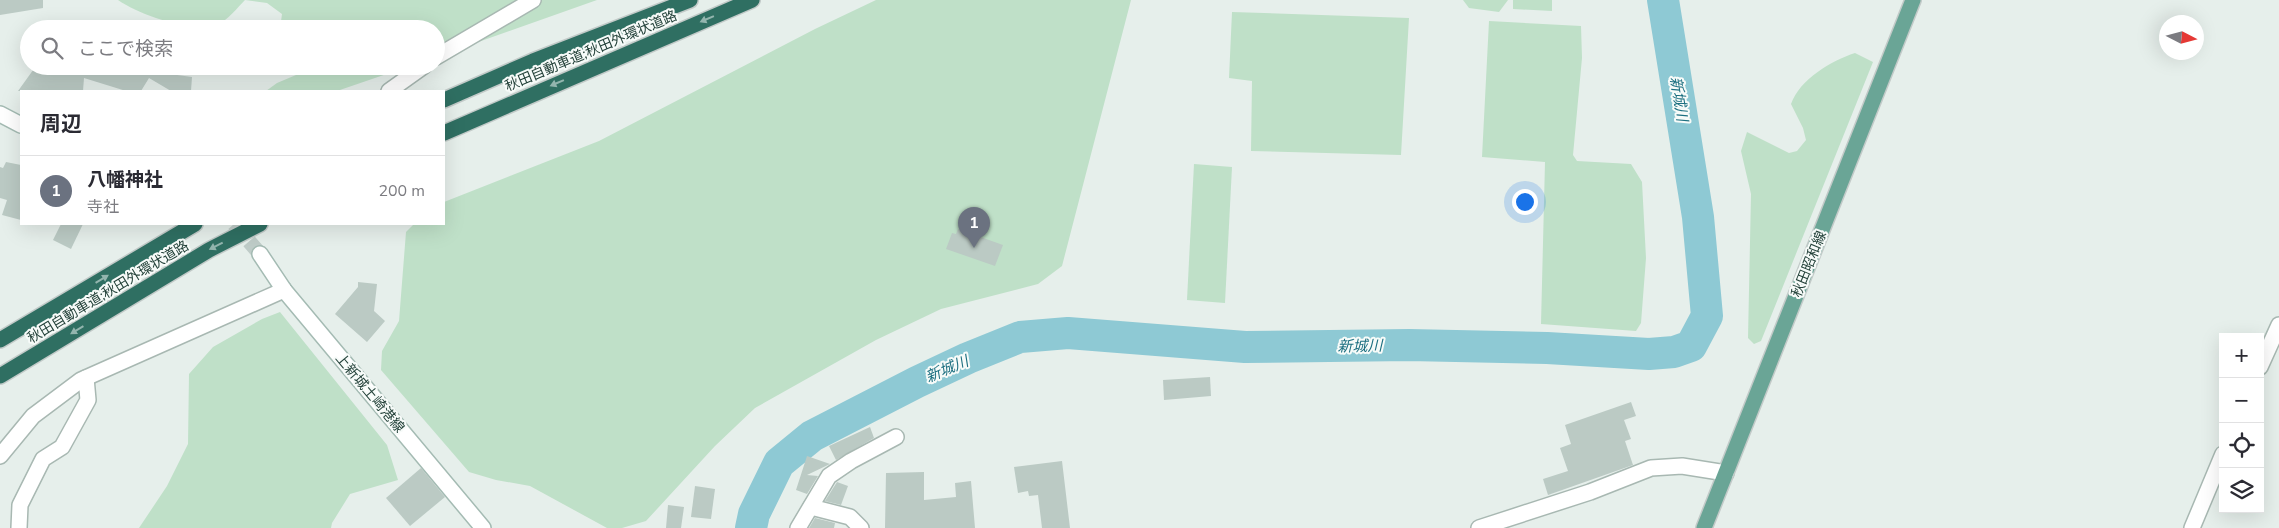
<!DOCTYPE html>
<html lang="ja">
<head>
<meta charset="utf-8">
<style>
	body { margin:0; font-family:"Nunito Sans","Noto Sans JP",sans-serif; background:#f7f7f7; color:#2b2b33 }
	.controls { position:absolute; right:15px; bottom:15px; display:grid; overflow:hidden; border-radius:0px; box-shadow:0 5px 20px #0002 }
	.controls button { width:45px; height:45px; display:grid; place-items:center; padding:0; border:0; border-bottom:1px solid #e1e1e2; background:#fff; color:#2b2b33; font:25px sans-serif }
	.compass { position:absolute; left:2159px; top:15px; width:45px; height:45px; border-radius:50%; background:#fff; box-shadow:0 5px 20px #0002; rotate:96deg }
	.you { position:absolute; left:1524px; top:201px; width:18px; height:18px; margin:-12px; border:4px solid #fff; border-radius:50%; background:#1a73e8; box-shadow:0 0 0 8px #1a73e833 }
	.badge { display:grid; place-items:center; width:32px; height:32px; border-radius:50%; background:#0b8043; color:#fff; font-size:16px; font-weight:700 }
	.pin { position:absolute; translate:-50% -41px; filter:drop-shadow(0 1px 2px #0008) }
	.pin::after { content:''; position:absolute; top:26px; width:18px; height:15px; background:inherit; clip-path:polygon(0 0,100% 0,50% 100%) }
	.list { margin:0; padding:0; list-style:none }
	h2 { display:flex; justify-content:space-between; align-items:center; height:65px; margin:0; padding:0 20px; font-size:21px }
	h2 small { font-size:16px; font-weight:400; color:#7c7c81 }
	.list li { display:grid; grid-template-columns:32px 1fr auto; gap:15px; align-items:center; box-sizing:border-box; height:70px; padding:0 20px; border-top:1px solid #e1e1e2 }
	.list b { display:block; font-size:19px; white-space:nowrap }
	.list p { margin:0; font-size:16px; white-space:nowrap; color:#7c7c81 }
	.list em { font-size:16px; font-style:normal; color:#7c7c81 }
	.icon { flex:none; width:28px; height:28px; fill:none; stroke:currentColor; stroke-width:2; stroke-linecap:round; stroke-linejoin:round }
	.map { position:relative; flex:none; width:2279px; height:528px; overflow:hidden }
	.search { position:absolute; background:#fff; box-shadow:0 5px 20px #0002; left:20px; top:20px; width:425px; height:55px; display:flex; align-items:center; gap:12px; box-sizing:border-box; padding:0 18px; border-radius:28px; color:#7c7c81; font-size:19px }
	.panel { position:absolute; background:#fff; box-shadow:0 5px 20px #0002; left:20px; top:90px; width:425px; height:135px; border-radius:0px }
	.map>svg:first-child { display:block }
	.green { fill:#bfe0c8 }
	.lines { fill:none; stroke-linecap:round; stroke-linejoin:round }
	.river { stroke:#8ec9d4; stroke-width:32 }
	.building { fill:#bbcac4 }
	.secondary-tunnel { stroke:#bfccc8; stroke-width:15; stroke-dasharray:15 8; stroke-linecap:butt }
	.street-casing { stroke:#a8b8b2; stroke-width:18 }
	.secondary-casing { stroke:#a4bbb3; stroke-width:18 }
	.primary-casing { stroke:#c2cac8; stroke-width:18 }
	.highway-casing { stroke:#c2cac8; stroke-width:18 }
	.street { stroke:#fff; stroke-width:15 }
	.secondary { stroke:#fff; stroke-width:15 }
	.primary { stroke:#6aa596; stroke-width:15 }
	.highway { stroke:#2f6f62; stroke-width:15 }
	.oneway { fill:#93b5ae }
	.labels { text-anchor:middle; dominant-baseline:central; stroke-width:4; stroke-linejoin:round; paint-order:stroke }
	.street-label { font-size:14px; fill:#24423a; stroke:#f7fbf9 }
	.water-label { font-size:15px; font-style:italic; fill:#1c6f80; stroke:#f7fbf9 }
</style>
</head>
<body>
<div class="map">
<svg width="2279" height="528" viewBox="0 0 2279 528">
	<rect width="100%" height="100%" fill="#e6efeb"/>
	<!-- green -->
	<g class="green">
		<path d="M118,0H597L436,57V29H280L282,14L267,3L245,0C238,7 227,21 218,24C190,32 141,16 118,0Z"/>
		<path d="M876,0H1131L1062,266L1038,284L941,309L876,340L755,408L715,446L646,521L622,528H607L530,486L496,480L469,472L381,370L382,351L399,321L406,232L414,224H444V202L599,141L815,29Z"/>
		<path d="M1463,0H1508L1499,12L1469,8Z"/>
		<path d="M1513,0H1552V11L1513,9Z"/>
		<path d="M1232,12L1409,18L1401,155L1251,151L1252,81L1229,78Z"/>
		<path d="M1489,21L1581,26L1582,58L1573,155L1577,161L1631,164L1642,182L1646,258L1641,323L1636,331L1541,324L1545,162L1482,157Z"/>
		<path d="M1855,53L1873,62L1761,341L1754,344L1748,338L1751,194L1741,151L1747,132L1789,153L1797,151L1806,140L1803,128L1791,104C1800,79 1831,61 1855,53Z"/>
		<path d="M287,66H410L337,91H266L277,83L296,75L293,68Z"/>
		<path d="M1194,164L1232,167L1225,303L1187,300Z"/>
		<path d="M280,312L387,445L398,480L350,494L332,523L331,528H139L167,486L188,444L189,374L213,347L262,319Z"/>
	</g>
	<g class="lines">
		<!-- river -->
		<path class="river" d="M751,528L754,514L779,463L812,436L917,382L968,358L1020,337L1068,333L1245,347L1409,345L1547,348L1649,354L1674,352L1691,346L1707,316L1698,217L1663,0"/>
	</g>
	<!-- building -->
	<g class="building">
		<path d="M0,0H43V8L0,15Z"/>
		<path d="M36,66H174L170,74L192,77L191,91H171L149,78L141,91H126L84,78L83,91H18Z"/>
		<path d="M6,162L21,165V220L2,215L7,200L0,198V167L3,168Z"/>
		<path d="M61,224H83L71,249L53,240Z"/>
		<path d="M958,229L1003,245L995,266L946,249L952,233L956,234Z"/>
		<path d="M358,282L377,284L374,311L385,321L367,342L335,314L358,287Z"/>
		<path d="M1210,377L1211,396L1164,400L1163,380Z"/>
		<path d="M1631,402L1636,416L1624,420L1631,439L1625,441L1633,465L1548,495L1543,479L1568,471L1560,448L1571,444L1565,425Z"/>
		<path d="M870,427L874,438L836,460L829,446Z"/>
		<path d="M807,456L830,464L807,475L818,476L807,494L796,490Z"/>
		<path d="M1062,461L1070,528H1042L1038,495L1029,496L1028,491L1018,493L1014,467Z"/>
		<path d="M421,468L445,497L410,526L386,498Z"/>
		<path d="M924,472V500L956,497L955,483L971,481L975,528H885L886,473Z"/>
		<path d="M837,482L848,486L841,505L825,501Z"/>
		<path d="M695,486L715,489L711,519L691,517Z"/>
		<path d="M668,505L684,507L681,528H666Z"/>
		<path d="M815,518L835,523L834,528H809Z"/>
	</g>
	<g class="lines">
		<!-- secondary-tunnel -->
		<path class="secondary-tunnel" d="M234,224L260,254"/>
		<defs>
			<g id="street">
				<path d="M436,57L533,0"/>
				<path d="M389,91L424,66"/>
				<path d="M2260,367L2279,325"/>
				<path d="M0,456L33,416L81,380L284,290"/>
				<path d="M811,507L850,517L861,528"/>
				<path d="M19,528L20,505L43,459L62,447L88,400L86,378"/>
				<path d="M798,528L829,476L851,461L896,437"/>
				<path d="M1479,528L1590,492L1651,468L1682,466L1726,473"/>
				<path d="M2192,528L2223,454"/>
			</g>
			<g id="secondary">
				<path d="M0,114L21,125"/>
				<path d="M260,254L284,290L483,528"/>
			</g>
			<path id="primary" d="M1704,528L1913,0"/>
			<g id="highway">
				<path d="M444,100L533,61L690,0"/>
				<path d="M444,133L752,0"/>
				<path d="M0,340L195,224"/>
				<path d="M0,376L209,250L260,224"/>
			</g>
		</defs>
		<!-- street casing -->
		<use href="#street" class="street-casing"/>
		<!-- secondary casing -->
		<use href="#secondary" class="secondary-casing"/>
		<!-- primary casing -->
		<use href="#primary" class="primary-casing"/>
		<!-- highway casing -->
		<use href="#highway" class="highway-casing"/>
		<!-- street -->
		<use href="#street" class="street"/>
		<!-- secondary -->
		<use href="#secondary" class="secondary"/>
		<!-- primary -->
		<use href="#primary" class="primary"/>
		<!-- highway -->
		<use href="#highway" class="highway"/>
	</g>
	<!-- one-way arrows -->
	<defs><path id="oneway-solid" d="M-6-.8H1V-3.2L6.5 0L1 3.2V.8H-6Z" transform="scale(1.25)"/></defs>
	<g class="oneway">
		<use href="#oneway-solid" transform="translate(707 19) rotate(157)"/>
		<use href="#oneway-solid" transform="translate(557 83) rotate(157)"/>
		<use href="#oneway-solid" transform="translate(216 246) rotate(153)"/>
		<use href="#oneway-solid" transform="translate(102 279) rotate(-31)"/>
		<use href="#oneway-solid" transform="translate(77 330) rotate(149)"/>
	</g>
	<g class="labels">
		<!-- street labels -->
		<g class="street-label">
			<text transform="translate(591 51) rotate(-23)">秋田自動車道;秋田外環状道路</text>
			<text transform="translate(1809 264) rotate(-68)">秋田昭和線</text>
			<text transform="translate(108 292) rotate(-31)">秋田自動車道;秋田外環状道路</text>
			<text transform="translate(370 393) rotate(50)">上新城土崎港線</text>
		</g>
		<!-- water labels -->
		<g class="water-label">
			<text transform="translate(1679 99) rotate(81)">新城川</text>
			<text transform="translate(1360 346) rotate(-1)">新城川</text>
			<text transform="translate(947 369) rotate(-23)">新城川</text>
		</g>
	</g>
</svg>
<div class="controls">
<button>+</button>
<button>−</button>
<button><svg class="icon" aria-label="locate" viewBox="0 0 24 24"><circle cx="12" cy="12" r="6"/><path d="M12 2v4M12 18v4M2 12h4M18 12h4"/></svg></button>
<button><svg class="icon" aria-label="layers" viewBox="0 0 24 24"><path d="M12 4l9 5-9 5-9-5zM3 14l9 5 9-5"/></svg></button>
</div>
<svg class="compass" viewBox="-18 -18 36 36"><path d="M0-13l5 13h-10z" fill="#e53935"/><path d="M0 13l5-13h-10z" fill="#7c7c81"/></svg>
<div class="you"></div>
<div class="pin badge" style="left:974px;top:248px;background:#6b7280">1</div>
<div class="search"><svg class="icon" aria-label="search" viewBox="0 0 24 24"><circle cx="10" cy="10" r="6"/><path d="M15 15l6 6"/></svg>ここで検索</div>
<section class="panel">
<h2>周辺<small></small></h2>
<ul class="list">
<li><span class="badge" style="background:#6b7280">1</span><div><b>八幡神社</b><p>寺社</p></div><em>200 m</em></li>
</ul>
</section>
</div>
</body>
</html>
